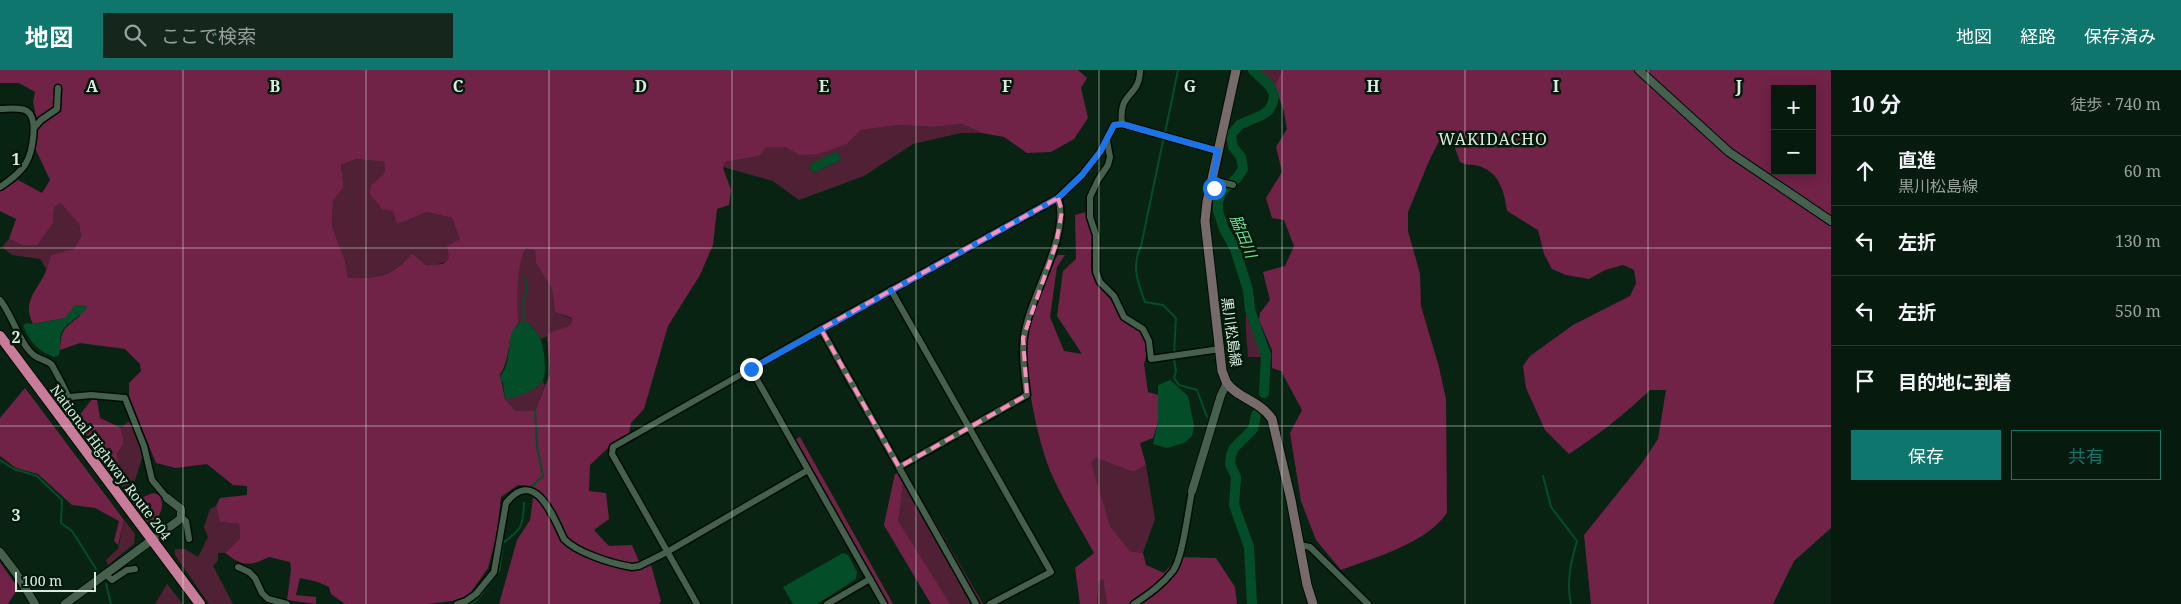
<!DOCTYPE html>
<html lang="ja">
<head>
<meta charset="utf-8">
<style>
	body { margin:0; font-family:"Noto Serif","Noto Sans JP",serif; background:#15271c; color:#f1f3f6 }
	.controls { position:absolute; right:15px; top:15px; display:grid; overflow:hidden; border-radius:0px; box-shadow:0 2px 12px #0003 }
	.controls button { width:45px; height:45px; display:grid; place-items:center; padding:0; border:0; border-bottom:1px solid #28382e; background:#071a0e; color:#f1f3f6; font:25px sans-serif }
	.scale { position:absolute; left:15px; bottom:12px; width:81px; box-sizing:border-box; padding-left:5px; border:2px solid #dcebe0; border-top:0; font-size:14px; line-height:18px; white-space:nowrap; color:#dcebe0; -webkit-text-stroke:4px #021a0a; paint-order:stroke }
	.stop { position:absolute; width:15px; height:15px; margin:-11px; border:4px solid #1a73e8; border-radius:50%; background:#fff }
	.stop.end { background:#1a73e8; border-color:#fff; box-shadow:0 1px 5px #0008 }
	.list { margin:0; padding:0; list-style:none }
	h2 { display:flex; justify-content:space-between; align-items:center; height:65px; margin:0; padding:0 20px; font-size:21px }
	h2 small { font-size:16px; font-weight:400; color:#98a19e }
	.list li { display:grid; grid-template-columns:32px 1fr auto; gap:15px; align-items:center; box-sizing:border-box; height:70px; padding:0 20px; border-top:1px solid #28382e }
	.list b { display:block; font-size:19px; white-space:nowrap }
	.list p { margin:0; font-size:16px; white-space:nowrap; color:#98a19e }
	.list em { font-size:16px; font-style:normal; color:#98a19e }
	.actions { display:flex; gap:10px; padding:15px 20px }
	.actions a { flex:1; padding:11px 0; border:1px solid #0f766e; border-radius:0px; text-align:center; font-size:18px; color:#0f766e }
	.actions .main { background:#0f766e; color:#fff }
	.icon { flex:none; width:28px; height:28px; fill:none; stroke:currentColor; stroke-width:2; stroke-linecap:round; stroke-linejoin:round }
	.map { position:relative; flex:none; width:1831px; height:534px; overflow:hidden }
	header { display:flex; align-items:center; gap:30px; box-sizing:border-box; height:70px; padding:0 25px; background:#0f766e; color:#fff }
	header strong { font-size:24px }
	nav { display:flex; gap:28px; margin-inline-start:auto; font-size:18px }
	.search { width:350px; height:45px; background:#15271c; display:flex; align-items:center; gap:12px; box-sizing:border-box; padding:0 18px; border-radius:0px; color:#98a19e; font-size:19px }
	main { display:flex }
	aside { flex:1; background:#071a0e }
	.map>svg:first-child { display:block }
	.green { fill:#502135; fill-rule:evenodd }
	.forest { fill:#712247; fill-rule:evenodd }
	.water { fill:#034e28 }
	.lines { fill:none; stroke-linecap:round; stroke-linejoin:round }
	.stream { stroke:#034e28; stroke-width:2 }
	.river { stroke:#034e28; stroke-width:10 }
	.minor-casing { stroke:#000c02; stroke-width:9 }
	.tertiary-casing { stroke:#000c02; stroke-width:10 }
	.secondary-casing { stroke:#000c02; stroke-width:11 }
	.trunk-casing { stroke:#000c02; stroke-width:12 }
	.minor { stroke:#45604d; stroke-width:6 }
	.tertiary { stroke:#45604d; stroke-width:8 }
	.secondary { stroke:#766a6a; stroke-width:9 }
	.trunk { stroke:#c87c99; stroke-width:10 }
	.route { stroke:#1a73e8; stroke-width:6 }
	.marked { fill:none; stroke:#fe8ebb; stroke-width:4; stroke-dasharray:10 6; stroke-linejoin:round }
	.grid { fill:none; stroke:#dcebe0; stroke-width:1; stroke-opacity:0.55 }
	.labels { text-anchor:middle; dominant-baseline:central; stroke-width:5; stroke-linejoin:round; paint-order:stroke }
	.street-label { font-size:14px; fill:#dcebe0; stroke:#021a0a }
	.water-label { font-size:15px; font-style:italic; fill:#70e198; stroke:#021a0a }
	.quarter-label { font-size:16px; letter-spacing:1px; fill:#dcebe0; stroke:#021a0a }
	.grid-label { font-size:16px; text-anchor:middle; font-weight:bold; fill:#dcebe0; stroke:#021a0a; stroke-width:5; stroke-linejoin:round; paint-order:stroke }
</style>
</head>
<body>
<header>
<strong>地図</strong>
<div class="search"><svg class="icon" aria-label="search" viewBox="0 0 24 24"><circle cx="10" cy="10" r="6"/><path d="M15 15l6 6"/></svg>ここで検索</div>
<nav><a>地図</a><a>経路</a><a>保存済み</a></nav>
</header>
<main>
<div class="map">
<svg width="1831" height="534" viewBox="0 0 1831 534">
	<rect width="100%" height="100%" fill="#092313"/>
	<!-- green -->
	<g class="green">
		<path d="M1257,0H1282L1275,15Z"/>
		<path d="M962,54L982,63H961L913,74L864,106L799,130L773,111L723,97L725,92L759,86L767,77H785L799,85L847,74L861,60L899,55L934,57ZM837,82L841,90L813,103L809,95Z"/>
		<path d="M356,89L385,92V103L371,115L426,142L452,148L460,169C448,190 451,194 426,195L412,183C389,208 380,208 348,208L345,190L332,157L333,129L344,117L341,95Z"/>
		<path d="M62,132L79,154L81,167L73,179L51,185L47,200L40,189L12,185L2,177L9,169L25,176L53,153L54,137Z"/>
		<path d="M526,178L535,181L536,193L552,219L555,242L572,249L571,255L541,269C535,260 531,250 518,253C518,230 514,199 526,178Z"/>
		<path d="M1248,239L1263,287H1248C1248,277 1243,246 1248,239Z"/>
		<path d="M543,310L545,316L535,341H516L505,329L537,317Z"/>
		<path d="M131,349L143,385L130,426L114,406L119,395L117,384L124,373L121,358Z"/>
		<path d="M1096,388L1133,402L1146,395L1155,449L1143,483L1130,481L1110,456L1090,393Z"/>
		<path d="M906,402L982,532L983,534H931L884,455L895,404Z"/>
		<path d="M216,436L220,452L239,454L240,468L225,483H218V490L213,496L233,534H209L175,485V479H185L198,487L208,467L204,457L210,439Z"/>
		<path d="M124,450L135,464L134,474L108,495L106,490L118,479Z"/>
		<path d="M1103,509L1107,534H1097L1099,511Z"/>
		<path d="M167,514L183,534H155Z"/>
	</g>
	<!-- forest -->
	<g class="forest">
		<path d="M0,0H1078L1087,8L1081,18L1088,48L1074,69L1051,82L1027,83L1004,67L982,63L962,54L934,57L899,55L861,60L847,74L818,84L799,85L785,77H767L759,86L725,92L723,98L731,120L729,135L717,139L713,175L700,205L668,256L644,339L631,353L628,368L608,378L590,395L589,421L606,423L609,449L594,460L609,476L632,475L641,496L651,495L661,531L659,534H499L517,470L530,450L534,421L529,416L518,415L501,427L497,464L488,498L471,522L460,530L428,534H345L331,524L329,517L318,512L300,508L296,525L316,527V534L287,530L291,500L290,492L269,487C249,497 242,496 225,483L240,468L239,454L220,452L216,436L220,428L247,425V416L233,415L207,394L176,398L156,393L129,327V313L141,301L140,294L125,279L80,273L60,280C61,260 64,258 80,246L71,242L65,248L33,254C21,231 38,220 46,201C48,196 49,190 51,185L73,179L81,167L79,154L61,133L54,137L53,153L37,175L25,176L9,169L16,149L0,141V121L18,110L42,123L50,110L35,78L38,55L33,32L35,22L19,13H0ZM356,89L385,92V103L371,115L370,124L382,139L393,141L397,154L426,142L452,148L460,169L447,176L449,188L443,194L426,195L412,183C390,208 380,208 348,208L345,190L332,157L333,130L344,117L341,95ZM526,178L535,181L536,193L552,219L555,242L572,248L571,255L547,264L550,304L535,341H516L505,329L500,304C511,289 506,268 518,253C518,232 515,197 526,178Z"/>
		<path d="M1282,0H1831V458L1794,491L1773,534H1591L1584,465L1642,393L1658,369L1666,320H1650C1625,344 1598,365 1569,384L1545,360L1526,318L1523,296L1530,286L1573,255L1630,226L1636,213L1634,200L1623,195L1605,200L1589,209L1566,205L1552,199L1544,184L1538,160L1507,141C1504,121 1500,103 1479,96C1472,94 1467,96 1460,92L1452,70L1444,67L1438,73L1429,91L1408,142V161L1420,204L1421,236L1439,297L1446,329L1447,443C1425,474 1376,487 1341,500L1316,470L1301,431L1290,363L1302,340L1281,301L1272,298V280L1259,250L1260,243L1270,230L1263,202L1285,196L1294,176L1284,150L1272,148L1266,128L1282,102L1276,77L1287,59L1284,42L1275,15ZM1775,19H1812V101H1775Z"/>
		<path d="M1086,142L1092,165L1091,198L1097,213L1111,227L1119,246L1143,263L1148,280L1144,294L1148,322L1158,325V352L1153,368L1140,373L1146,395L1133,402L1096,388L1091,393L1110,456L1130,481L1143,483L1146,495L1164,503L1178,487L1216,488L1235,517L1237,534H1107L1103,509L1099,511L1097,534H1080L1075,498L1094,483C1080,457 1064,432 1052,405C1038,374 1024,305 1027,271C1030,240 1041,210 1058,185H1065L1057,197L1050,247L1064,281L1082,284L1057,246L1063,201L1076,189L1075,145Z"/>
		<path d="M25,318L124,450L118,475L114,471L119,451L95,438L72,435L38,404L16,398L0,386V348Z"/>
		<path d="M93,328L97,330L100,348L121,358L124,373L117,384L119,395L115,400L110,399L74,352Z"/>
		<path d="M800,367L893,534H888L795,370Z"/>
		<path d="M900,403L903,412L898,451L950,534H931L884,455L895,404Z"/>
		<path d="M153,423L160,425C164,436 162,444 153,452H147L133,431Z"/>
		<path d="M0,492L18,518L8,534H0Z"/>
	</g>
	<!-- water -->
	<g class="water">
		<path d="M837,81L841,90L813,103L809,95Z"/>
		<path d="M75,235H86L87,238C80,247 65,253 61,264C59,271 61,278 59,285L54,287C37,280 31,273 23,256L26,253L33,254L65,248Z"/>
		<path d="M524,251C531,255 537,261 540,268C544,276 547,302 543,310C538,320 516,328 505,329L503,313L500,309C501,304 503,302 505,298C512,283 504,257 524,251Z"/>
		<path d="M1170,310L1188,326L1194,356L1192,366L1184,373L1167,378L1153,374L1158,352V315Z"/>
		<path d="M843,483L848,485L857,502L856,509L817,534H793L783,517Z"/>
	</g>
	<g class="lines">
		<!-- stream -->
		<g class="stream">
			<path d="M1165,63L1178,0"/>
			<path d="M1163,71L1141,176C1131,196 1138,213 1145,232L1163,235L1176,248L1174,284"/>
			<path d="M524,251L523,232L527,220L525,207"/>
			<path d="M1174,289L1176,301L1174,308L1179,315L1197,320L1207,347"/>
			<path d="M0,390L14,399L37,406L62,430L61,453L72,461L96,499"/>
			<path d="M1543,406L1551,437L1577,471C1571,491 1566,513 1571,534"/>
			<path d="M531,417L543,406L537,376L535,339"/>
			<path d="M106,514L111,534"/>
			<path d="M471,534L477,530L499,501L503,473C522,459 523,456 524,433"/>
		</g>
		<!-- river -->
		<g class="river">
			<path d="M1253,0L1270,16L1274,24L1273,32L1269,40L1262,45L1239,55L1231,65L1233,77L1241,87L1243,99L1237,108L1221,122L1218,132V141L1224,159L1235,179L1248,220L1250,240L1266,285L1264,323"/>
			<path d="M1252,534L1249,477L1234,435L1236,407L1230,394L1231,385L1234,378L1253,359L1256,345"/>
		</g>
		<defs>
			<g id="minor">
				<path d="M0,39C8,39 20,37 27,41C39,49 32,83 26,93C21,102 9,111 0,117"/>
				<path d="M1122,54C1118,20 1140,28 1140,0"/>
				<path d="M34,58L41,50L57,39L58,18"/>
				<path d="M1107,71L1110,87L1108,95L1098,110L1090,127V147L1096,165V202L1100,212L1114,226L1124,247L1143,259L1149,271L1151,289L1220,279"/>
				<path d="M1210,121L1221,112L1233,115"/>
				<path d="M891,220L1051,502L990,534"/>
				<path d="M0,230C12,244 21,277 35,286C41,290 47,290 52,295C62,315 78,335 68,358"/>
				<path d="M821,259L976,534"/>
				<path d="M751,299L884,534"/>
				<path d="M70,327L91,325L125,328L144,376L152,410L167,428"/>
				<path d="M899,397L1027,325C1025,307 1021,285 1024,267C1029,226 1071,166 1058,128"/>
				<path d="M181,447L186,451L189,469"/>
				<path d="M1300,475L1310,477L1368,534"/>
				<path d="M238,497L249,502L255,508L262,523L268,529L287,534"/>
				<path d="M105,504L112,510L127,500L135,499"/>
				<path d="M457,534L466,531L476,524L494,502L506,433C535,397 553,446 564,469C577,483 613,494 632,497L639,496L667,482L808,400"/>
				<path d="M697,534L612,384L613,377L821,259L1058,128L1082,105L1100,82L1114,55L1122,54L1218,81"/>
				<path d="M827,534L870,509"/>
				<path d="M1134,534C1149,524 1162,515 1173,501C1183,487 1188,440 1192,421"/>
			</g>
			<g id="tertiary">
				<path d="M1639,0L1729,82L1831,151"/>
				<path d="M1192,421L1221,325L1227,313"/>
				<path d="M0,482L16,503L35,534"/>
				<path d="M65,534L179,450L181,447V439L167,428"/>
			</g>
			<path id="secondary" d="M1236,0L1207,132L1205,151L1222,301C1224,305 1225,310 1227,313C1237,328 1259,330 1272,349L1291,430L1307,515L1313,534"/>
			<path id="trunk" d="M0,266L200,534"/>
		</defs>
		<!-- minor casing -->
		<use href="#minor" class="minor-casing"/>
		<!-- tertiary casing -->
		<use href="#tertiary" class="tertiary-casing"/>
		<!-- secondary casing -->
		<use href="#secondary" class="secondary-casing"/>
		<!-- trunk casing -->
		<use href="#trunk" class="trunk-casing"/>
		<!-- minor -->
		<use href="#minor" class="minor"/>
		<!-- tertiary -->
		<use href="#tertiary" class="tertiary"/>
		<!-- secondary -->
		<use href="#secondary" class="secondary"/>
		<!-- trunk -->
		<use href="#trunk" class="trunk"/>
	</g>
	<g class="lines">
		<!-- route -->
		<path class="route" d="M751,299L1058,128L1082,105L1100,82L1114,55L1122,54L1218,81L1210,121L1214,118"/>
	</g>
	<!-- marked area -->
	<path class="marked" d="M1058,128L1062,141L1056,174L1023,268L1027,325L899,397L821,259Z"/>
	<!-- grid -->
	<path class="grid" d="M183,0V534M366,0V534M549,0V534M732,0V534M916,0V534M1099,0V534M1282,0V534M1465,0V534M1648,0V534M0,178H1831M0,356H1831"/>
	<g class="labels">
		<!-- street labels -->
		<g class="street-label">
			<text transform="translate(1232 262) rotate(82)">黒川松島線</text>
			<text transform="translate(111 392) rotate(53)">National Highway Route 204</text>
		</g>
		<!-- water labels -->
		<g class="water-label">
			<text transform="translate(1244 166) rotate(68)">脇田川</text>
		</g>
		<!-- quarter labels -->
		<g class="quarter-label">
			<text x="1493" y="69">WAKIDACHO</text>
		</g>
	</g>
	<g class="grid-label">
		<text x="92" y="22">A</text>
		<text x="275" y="22">B</text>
		<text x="458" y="22">C</text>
		<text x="641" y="22">D</text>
		<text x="824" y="22">E</text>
		<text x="1007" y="22">F</text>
		<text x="1190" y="22">G</text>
		<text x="1373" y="22">H</text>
		<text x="1556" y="22">I</text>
		<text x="1739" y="22">J</text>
		<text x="16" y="95">1</text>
		<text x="16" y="273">2</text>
		<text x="16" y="451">3</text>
	</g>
</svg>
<div class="controls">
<button>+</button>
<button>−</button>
</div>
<div class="scale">100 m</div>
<div class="stop" style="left:1214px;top:118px"></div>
<div class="stop end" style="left:751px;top:299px"></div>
</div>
<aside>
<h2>10 分<small>徒歩 · 740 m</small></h2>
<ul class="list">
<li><svg class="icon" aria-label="ahead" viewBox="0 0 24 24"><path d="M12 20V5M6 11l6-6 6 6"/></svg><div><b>直進</b><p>黒川松島線</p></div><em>60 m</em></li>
<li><svg class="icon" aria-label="left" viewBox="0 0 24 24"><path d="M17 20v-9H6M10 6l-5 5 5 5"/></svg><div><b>左折</b></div><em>130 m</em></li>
<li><svg class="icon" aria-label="left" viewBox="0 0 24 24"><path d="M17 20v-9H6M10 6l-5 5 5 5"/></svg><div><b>左折</b></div><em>550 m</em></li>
<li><svg class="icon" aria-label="arrive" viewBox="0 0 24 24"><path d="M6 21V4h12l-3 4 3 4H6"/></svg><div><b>目的地に到着</b></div></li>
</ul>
<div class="actions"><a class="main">保存</a><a>共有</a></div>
</aside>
</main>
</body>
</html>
